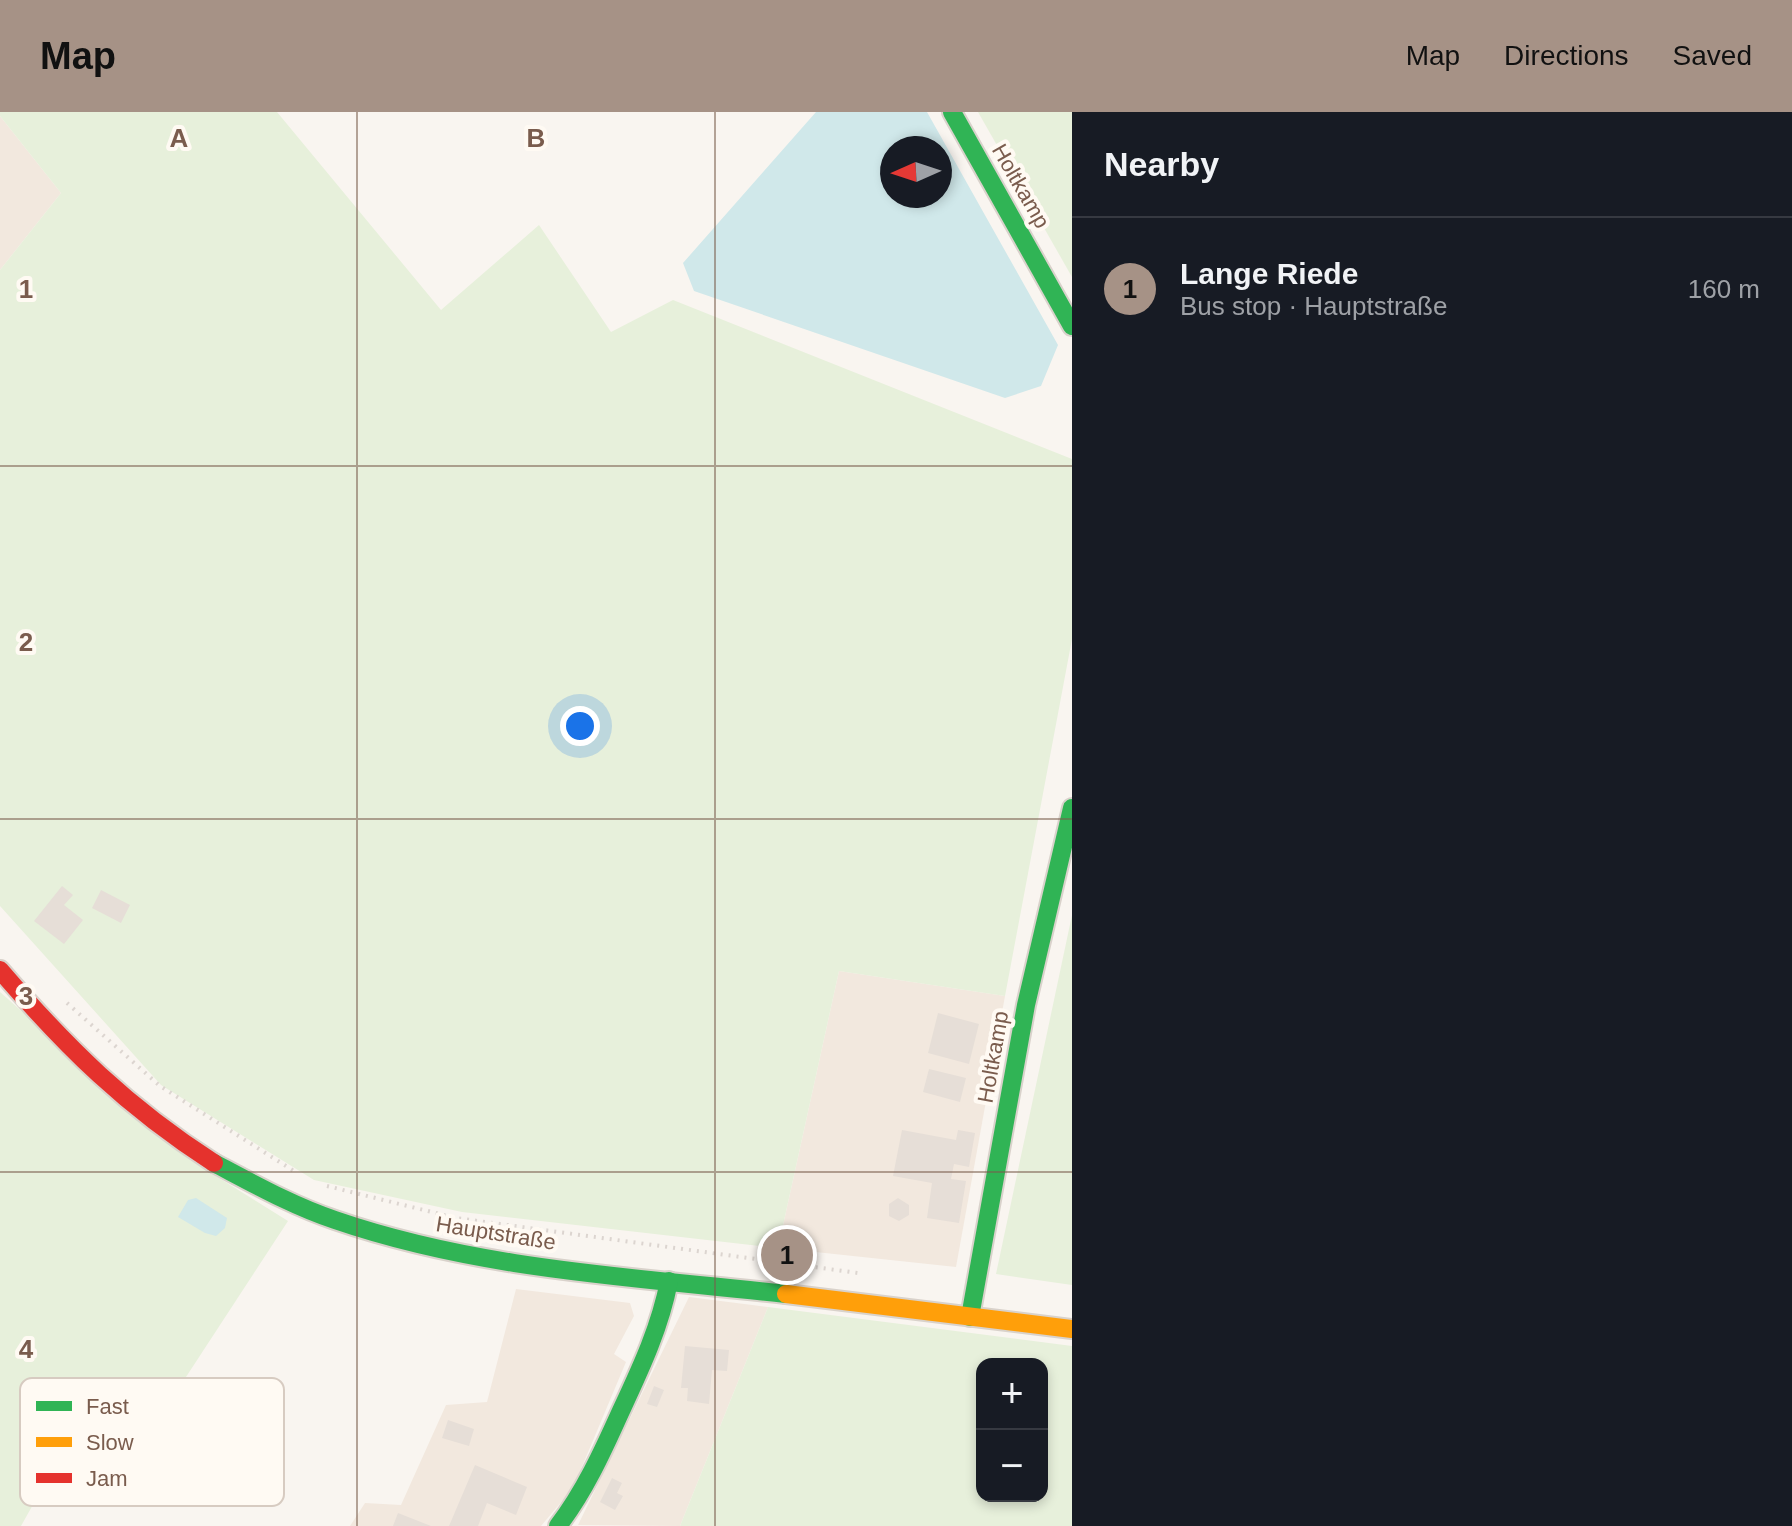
<!DOCTYPE html>
<html lang="en">
<head>
<meta charset="utf-8">
<style>
	body { margin:0; font-family:Helvetica,sans-serif; background:#242831; color:#f1f3f6 }
	.controls { position:absolute; right:24px; bottom:24px; display:grid; overflow:hidden; border-radius:16px; box-shadow:0 4px 12px #0003 }
	.controls button { width:72px; height:72px; display:grid; place-items:center; padding:0; border:0; border-bottom:2px solid #363941; background:#171b24; color:#f1f3f6; font:40px sans-serif }
	.compass { position:absolute; left:880px; top:24px; width:72px; height:72px; border-radius:50%; background:#171b24; box-shadow:0 4px 12px #0003; rotate:267deg }
	.you { position:absolute; left:580px; top:614px; width:28px; height:28px; margin:-20px; border:6px solid #fff; border-radius:50%; background:#1a73e8; box-shadow:0 0 0 12px #1a73e833 }
	.badge { display:grid; place-items:center; width:52px; height:52px; border-radius:50%; background:#a69286; color:#111; font-size:26px; font-weight:700 }
	.pin { position:absolute; translate:-50% -50%; border:4px solid #fff; box-shadow:0 2px 8px #0006 }
	.list { margin:0; padding:0; list-style:none }
	h2 { display:flex; justify-content:space-between; align-items:center; height:104px; margin:0; padding:0 32px; font-size:34px }
	h2 small { font-size:26px; font-weight:400; color:#9ea1a6 }
	.list li { display:grid; grid-template-columns:52px 1fr auto; gap:24px; align-items:center; box-sizing:border-box; height:144px; padding:0 32px; border-top:2px solid #363941 }
	.list b { display:block; font-size:30px; white-space:nowrap }
	.list p { margin:0; font-size:26px; white-space:nowrap; color:#9ea1a6 }
	.list em { font-size:26px; font-style:normal; color:#9ea1a6 }
	.map { position:relative; flex:none; width:1072px; height:1414px; overflow:hidden }
	header { display:flex; align-items:center; gap:48px; box-sizing:border-box; height:112px; padding:0 40px; background:#a69286; color:#111 }
	header strong { font-size:38px }
	nav { display:flex; gap:44px; margin-inline-start:auto; font-size:28px }
	main { display:flex }
	aside { flex:1; background:#171b24 }
	.map>svg:first-child { display:block }
	.residential { fill:#f2e8de }
	.green { fill:#e7f0db; fill-rule:evenodd }
	.water { fill:#d0e8ea; fill-rule:evenodd }
	.building { fill:#e6ded7 }
	.lines { fill:none; stroke-linecap:round; stroke-linejoin:round }
	.fast-casing { stroke:#d9d2cb; stroke-width:22 }
	.slow-casing { stroke:#d9d2cb; stroke-width:22 }
	.jam-casing { stroke:#d9d2cb; stroke-width:22 }
	.path { stroke:#dcd5d0; stroke-width:4; stroke-dasharray:2 6; stroke-linecap:butt }
	.fast { stroke:#30b455; stroke-width:18 }
	.slow { stroke:#ff9f0a; stroke-width:18 }
	.jam { stroke:#e5322d; stroke-width:18 }
	.grid { fill:none; stroke:#7a5c4d; stroke-width:2; stroke-opacity:0.55 }
	.labels { text-anchor:middle; dominant-baseline:central; stroke-width:8; stroke-linejoin:round; paint-order:stroke }
	.street-label { font-size:22px; fill:#7a5c4d; stroke:#fffaf3 }
	.key { fill:#fffaf3; stroke:#d7cbc1; stroke-width:2 }
	.key-label { font-size:22px; fill:#7a5c4d }
	.grid-label { font-size:26px; text-anchor:middle; font-weight:bold; fill:#7a5c4d; stroke:#fffaf3; stroke-width:8; stroke-linejoin:round; paint-order:stroke }
</style>
</head>
<body>
<header>
<strong>Map</strong>
<nav><a>Map</a><a>Directions</a><a>Saved</a></nav>
</header>
<main>
<div class="map">
<svg width="1072" height="1414" viewBox="0 0 1072 1414">
	<rect width="100%" height="100%" fill="#f9f5f0"/>
	<!-- residential -->
	<g class="residential">
		<path d="M0,4L61,81L0,158Z"/>
		<path d="M839,859L1005,884L956,1155L778,1136Z"/>
		<path d="M516,1177L630,1191L634,1204L614,1242L626,1250L573,1376L541,1414H350L365,1391L401,1393L446,1293L487,1290Z"/>
		<path d="M689,1185L768,1195L680,1414L578,1413Z"/>
	</g>
	<!-- green -->
	<g class="green">
		<path d="M0,0H277L441,198L539,113L611,220L673,188L1072,347V527L1005,884L839,859L778,1136L462,1100L314,1068L161,973L0,794V158L61,81L0,4Z"/>
		<path d="M978,0H1072V165Z"/>
		<path d="M1072,803V1173L996,1162Z"/>
		<path d="M0,880L190,1048L288,1109L152,1317L89,1293L21,1414H0Z"/>
		<path d="M768,1195L1072,1234V1414H680ZM982,1252H1042V1384H982Z"/>
	</g>
	<!-- water -->
	<g class="water">
		<path d="M816,0H927L1058,233L1041,274L1005,286L694,179L683,151ZM892,36H940V84H892Z"/>
		<path d="M196,1086L227,1106L225,1116L216,1124L205,1121L178,1105L188,1088Z"/>
	</g>
	<!-- building -->
	<g class="building">
		<path d="M62,774L73,783L64,793L83,808L64,832L34,809Z"/>
		<path d="M101,778L130,793L121,811L92,796Z"/>
		<path d="M938,901L979,912L969,952L928,941Z"/>
		<path d="M929,957L966,966L960,990L923,980Z"/>
		<path d="M902,1018L956,1028L958,1018L975,1021L969,1055L954,1052L951,1067L966,1069L959,1111L927,1106L932,1071L893,1064Z"/>
		<path d="M898,1086L909,1093V1103L899,1109L889,1104V1092Z"/>
		<path d="M685,1234L729,1238L727,1259L712,1258L709,1292L687,1289L688,1276H681Z"/>
		<path d="M654,1274L664,1278L657,1295L647,1292Z"/>
		<path d="M448,1308L474,1317L469,1334L442,1326Z"/>
		<path d="M475,1353L527,1375L516,1403L487,1391L478,1414H449Z"/>
		<path d="M612,1366L622,1371L617,1381L623,1384L615,1398L600,1390Z"/>
		<path d="M398,1401L431,1414H393Z"/>
	</g>
	<g class="lines">
		<defs>
			<g id="fast">
				<path d="M952,0L1072,214"/>
				<path d="M214,1051C254,1072 293,1094 335,1108C480,1158 635,1165 786,1182"/>
				<path d="M970,1205L1026,893L1072,696"/>
				<path d="M558,1414C584,1380 602,1341 620,1301C640,1258 660,1216 669,1169"/>
			</g>
			<path id="slow" d="M786,1182L1072,1217"/>
			<path id="jam" d="M0,858C67,936 127,995 214,1051"/>
		</defs>
		<!-- fast casing -->
		<use href="#fast" class="fast-casing"/>
		<!-- slow casing -->
		<use href="#slow" class="slow-casing"/>
		<!-- jam casing -->
		<use href="#jam" class="jam-casing"/>
		<!-- path -->
		<g class="path">
			<path d="M67,891L160,974L297,1061"/>
			<path d="M327,1074L456,1106L858,1161"/>
		</g>
		<!-- fast -->
		<use href="#fast" class="fast"/>
		<!-- slow -->
		<use href="#slow" class="slow"/>
		<!-- jam -->
		<use href="#jam" class="jam"/>
	</g>
	<!-- grid -->
	<path class="grid" d="M357,0V1414M715,0V1414M0,354H1072M0,707H1072M0,1060H1072"/>
	<g class="labels">
		<!-- street labels -->
		<g class="street-label">
			<text transform="translate(1021 74) rotate(60)">Holtkamp</text>
			<text transform="translate(993 945) rotate(-80)">Holtkamp</text>
			<text transform="translate(496 1121) rotate(9)">Hauptstraße</text>
		</g>
	</g>
	<!-- legend -->
	<rect x="20" y="1266" width="264" height="128" rx="12" class="key"/>
	<rect x="36" y="1289" width="36" height="10" fill="#30b455"/>
	<rect x="36" y="1325" width="36" height="10" fill="#ff9f0a"/>
	<rect x="36" y="1361" width="36" height="10" fill="#e5322d"/>
	<g class="key-label">
		<text x="86" y="1302">Fast</text>
		<text x="86" y="1338">Slow</text>
		<text x="86" y="1374">Jam</text>
	</g>
	<g class="grid-label">
		<text x="179" y="35">A</text>
		<text x="536" y="35">B</text>
		<text x="26" y="186">1</text>
		<text x="26" y="539">2</text>
		<text x="26" y="893">3</text>
		<text x="26" y="1246">4</text>
	</g>
</svg>
<div class="controls">
<button>+</button>
<button>−</button>
</div>
<svg class="compass" viewBox="-18 -18 36 36"><path d="M0-13l5 13h-10z" fill="#e53935"/><path d="M0 13l5-13h-10z" fill="#9ea1a6"/></svg>
<div class="you"></div>
<div class="pin badge" style="left:787px;top:1143px">1</div>
</div>
<aside>
<h2>Nearby<small></small></h2>
<ul class="list">
<li><span class="badge">1</span><div><b>Lange Riede</b><p>Bus stop · Hauptstraße</p></div><em>160 m</em></li>
</ul>
</aside>
</main>
</body>
</html>
